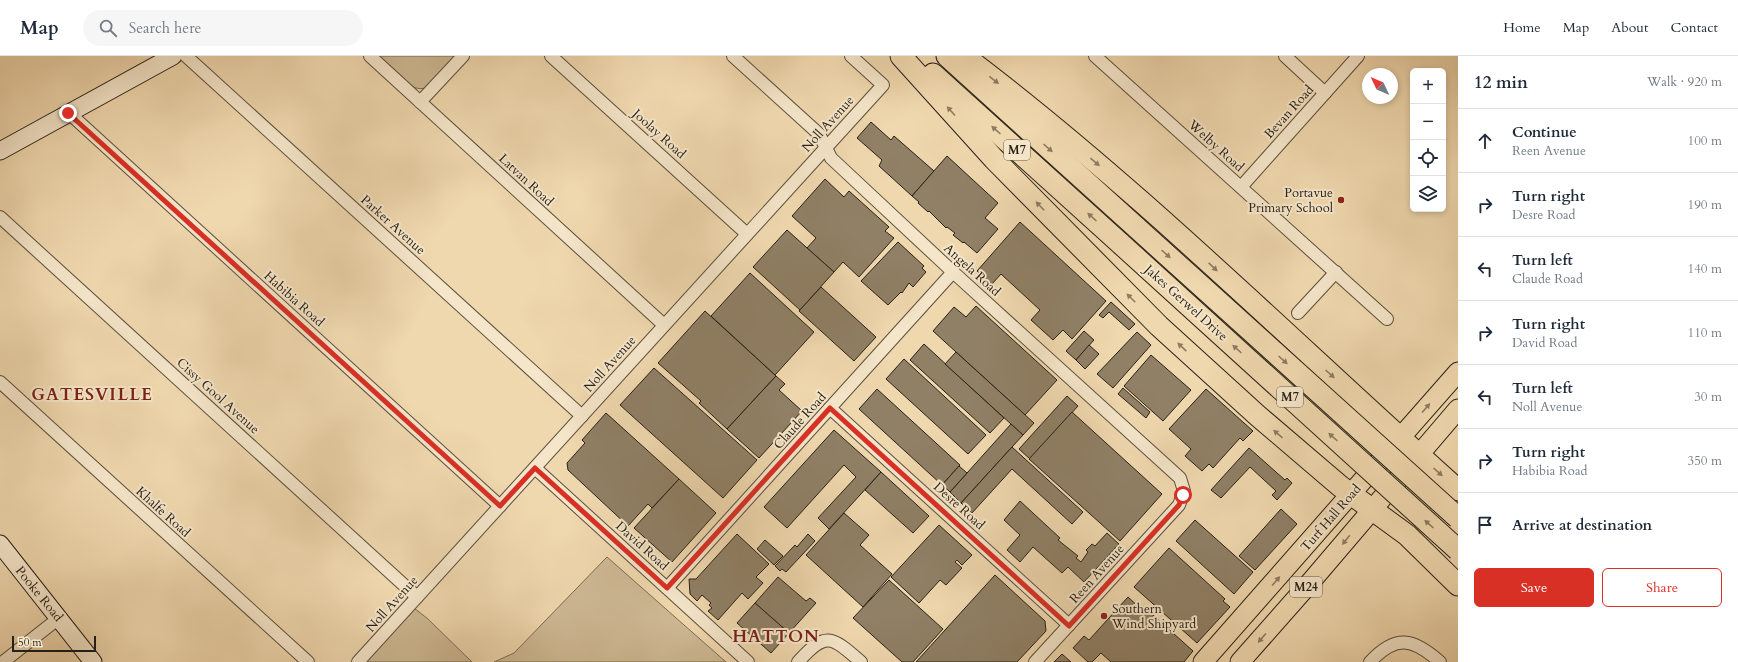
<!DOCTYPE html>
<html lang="en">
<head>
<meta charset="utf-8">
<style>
	body { margin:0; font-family:Cardo,serif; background:#f6f6f7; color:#1f2937 }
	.controls { position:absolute; right:12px; top:12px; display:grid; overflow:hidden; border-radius:6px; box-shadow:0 2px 6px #0003 }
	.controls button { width:36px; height:36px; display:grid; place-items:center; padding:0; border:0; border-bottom:1px solid #e0e1e3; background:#fff; color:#1f2937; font:20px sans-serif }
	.compass { position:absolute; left:1362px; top:12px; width:36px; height:36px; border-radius:50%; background:#fff; box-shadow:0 2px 6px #0003; rotate:314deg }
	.scale { position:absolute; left:12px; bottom:10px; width:84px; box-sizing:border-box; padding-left:4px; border:2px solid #282017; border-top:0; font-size:11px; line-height:14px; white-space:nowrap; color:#282017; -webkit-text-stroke:3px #f5e6ca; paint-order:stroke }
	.stop { position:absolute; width:12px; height:12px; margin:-9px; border:3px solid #d93025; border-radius:50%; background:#fff }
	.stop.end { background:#d93025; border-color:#fff; box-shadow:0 1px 4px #0008 }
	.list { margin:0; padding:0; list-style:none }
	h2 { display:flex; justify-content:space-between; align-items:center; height:52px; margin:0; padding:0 16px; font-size:17px }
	h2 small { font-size:13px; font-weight:400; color:#747a83 }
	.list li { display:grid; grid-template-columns:26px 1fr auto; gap:12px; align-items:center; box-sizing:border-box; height:64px; padding:0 16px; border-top:1px solid #e0e1e3 }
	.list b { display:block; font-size:15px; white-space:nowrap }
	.list p { margin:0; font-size:13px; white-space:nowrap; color:#747a83 }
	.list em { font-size:13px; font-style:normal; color:#747a83 }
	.actions { display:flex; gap:8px; padding:12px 16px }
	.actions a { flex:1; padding:9px 0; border:1px solid #d93025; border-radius:6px; text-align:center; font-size:14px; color:#d93025 }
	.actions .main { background:#d93025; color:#fff }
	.icon { flex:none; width:22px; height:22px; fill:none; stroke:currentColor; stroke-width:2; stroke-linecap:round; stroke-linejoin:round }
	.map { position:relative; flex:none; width:1458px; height:606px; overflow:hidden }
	header { display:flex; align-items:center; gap:24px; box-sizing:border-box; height:56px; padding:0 20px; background:#fff; border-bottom:1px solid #e0e1e3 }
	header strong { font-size:19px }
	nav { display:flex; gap:22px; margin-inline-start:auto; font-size:14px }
	.search { width:280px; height:36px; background:#f6f6f7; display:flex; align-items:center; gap:10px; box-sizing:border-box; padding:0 14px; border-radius:22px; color:#747a83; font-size:15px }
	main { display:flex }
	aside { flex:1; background:#fff }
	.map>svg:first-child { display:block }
	.green { fill:#ceb994; stroke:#7b6c56 }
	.building { fill:#908066; stroke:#282017 }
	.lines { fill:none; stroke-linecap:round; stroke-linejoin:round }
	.street-casing { stroke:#5a4e3d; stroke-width:14 }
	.secondary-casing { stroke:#282017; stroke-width:19 }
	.primary-casing { stroke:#282017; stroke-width:21 }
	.highway-casing { stroke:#282017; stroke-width:23 }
	.street { stroke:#f5e6ca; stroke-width:12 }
	.secondary { stroke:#f5e6ca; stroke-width:17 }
	.primary { stroke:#f0d8ae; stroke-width:19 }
	.highway { stroke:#f0d8ae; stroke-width:21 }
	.highway-bridge-casing { stroke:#282017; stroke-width:23; stroke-linecap:butt }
	.highway-bridge { stroke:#f0d8ae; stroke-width:21 }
	.oneway { fill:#8c7c62 }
	.route { stroke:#d93025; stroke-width:5 }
	.poi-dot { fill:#8f2418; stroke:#f5e6ca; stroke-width:1.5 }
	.labels { text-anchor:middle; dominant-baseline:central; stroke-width:4; stroke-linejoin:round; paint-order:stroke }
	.shield { fill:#f5e6ca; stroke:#665b4d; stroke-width:1 }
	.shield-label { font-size:12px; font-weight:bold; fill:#282017 }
	.street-label { font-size:13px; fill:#282017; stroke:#f5e6ca }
	.poi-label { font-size:13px; fill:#282017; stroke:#f5e6ca; text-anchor:end }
	.district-label { font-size:17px; font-weight:bold; letter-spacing:1px; fill:#7a1f14; stroke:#f5e6ca }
</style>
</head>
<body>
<header>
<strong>Map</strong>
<div class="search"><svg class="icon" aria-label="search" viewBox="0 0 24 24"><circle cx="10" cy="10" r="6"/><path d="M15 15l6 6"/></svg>Search here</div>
<nav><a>Home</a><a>Map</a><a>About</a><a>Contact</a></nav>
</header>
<main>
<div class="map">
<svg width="1458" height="606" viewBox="0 0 1458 606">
	<rect width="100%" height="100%" fill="#f0d8ae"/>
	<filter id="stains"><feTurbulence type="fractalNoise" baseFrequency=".005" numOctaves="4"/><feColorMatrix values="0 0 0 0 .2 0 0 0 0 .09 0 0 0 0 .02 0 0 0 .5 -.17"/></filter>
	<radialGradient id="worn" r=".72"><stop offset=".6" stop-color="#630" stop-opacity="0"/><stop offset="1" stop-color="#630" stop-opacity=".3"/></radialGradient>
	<!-- green -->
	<g class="green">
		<path d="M376,0H455C448,7 435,26 427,31C412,40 387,10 376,0Z"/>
		<path d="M607,501L726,606H494L514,597Z"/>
		<path d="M414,552L428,563L472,606H366Z"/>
	</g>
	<!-- building -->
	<g class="building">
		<path d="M871,66L891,84L894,80L934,115L912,140L879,110L882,104L857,82Z"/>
		<path d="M947,100L998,147L985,162L998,173L977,197L964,186L963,187L953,179L955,177L947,171L946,172L929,155L928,156L918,147L919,146L912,140Z"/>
		<path d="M825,123L844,141L849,135L889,171L885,175L894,182L859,221L843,206L834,216L807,192L816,182L792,160Z"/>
		<path d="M1020,166L1106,245L1072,283L1063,274L1053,284L1031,264L1040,254L1001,218L992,228L977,215Z"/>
		<path d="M787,174L834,216L800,254L753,211Z"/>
		<path d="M898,186L924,210L922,212L926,216L913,231L909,227L902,237L901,236L888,249L861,225Z"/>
		<path d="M750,217L814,276L775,319L711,260Z"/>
		<path d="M821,231L876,281L854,305L799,255Z"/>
		<path d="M1111,246L1135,268L1129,274L1109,256L1103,262L1099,259Z"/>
		<path d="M976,250L1057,324L1025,359L933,275L954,251L966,261Z"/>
		<path d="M705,255L776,320L727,373L699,347L701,345L658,307Z"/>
		<path d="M1084,275L1094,284L1076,304L1066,295Z"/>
		<path d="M1137,276L1151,289L1113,332L1097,318Z"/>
		<path d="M924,288L1004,362L990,377L910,304Z"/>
		<path d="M1089,289L1099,298L1085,313L1076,304Z"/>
		<path d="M956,296L1034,367L1023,379L945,308Z"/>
		<path d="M1151,299L1191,334L1163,365L1124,330Z"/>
		<path d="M904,303L986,379L968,398L886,323Z"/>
		<path d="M654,312L757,404L723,442L620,349Z"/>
		<path d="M776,320L785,328L779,334L802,355L759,402L727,373Z"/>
		<path d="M1123,332L1150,356L1146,362L1118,338Z"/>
		<path d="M877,333L960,409L942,429L859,353Z"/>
		<path d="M1206,333L1253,375L1243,385L1240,382L1213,412L1209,408L1202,415L1185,400L1191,393L1169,373Z"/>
		<path d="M1067,340L1078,350L1030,403L1019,393Z"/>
		<path d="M1072,356L1162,438L1120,485L1029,403Z"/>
		<path d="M606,357L679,423L652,452L648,448L628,470L568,414L567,407L585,387L582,384Z"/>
		<path d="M1011,368L1023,379L961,447L950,436Z"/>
		<path d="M834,374L881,416L829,473L818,462L856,421L844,409L787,472L764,451Z"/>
		<path d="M1012,391L1083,456L1072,468L1012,413L972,457L961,447Z"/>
		<path d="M1249,392L1285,424L1287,422L1292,427L1277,444L1272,439L1276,435L1250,411L1221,442L1211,434Z"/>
		<path d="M959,410L967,417L950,436L942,429Z"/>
		<path d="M881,416L929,460L913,477L865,434Z"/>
		<path d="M679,423L716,457L672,506L634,472Z"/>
		<path d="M1020,445L1060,482L1058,484L1078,500L1076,502L1081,506L1088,496L1086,494L1092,488L1095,490L1107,477L1119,488L1084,526L1068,511L1062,517L1033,491L1020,506L1007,494L1020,479L1004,464Z"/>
		<path d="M1281,453L1297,468L1255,514L1239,500Z"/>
		<path d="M844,457L869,479L860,489L892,518L863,551L806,499Z"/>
		<path d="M1195,464L1253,516L1234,538L1176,485Z"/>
		<path d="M939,469L972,499L962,509L957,504L955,506L962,512L946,529L940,524L919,547L891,521Z"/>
		<path d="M737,478L769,508L756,521L763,527L748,543L742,537L718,564L708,555L712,552L709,549L711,547L702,539L697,545L690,538L689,523H696Z"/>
		<path d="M808,478L815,485L786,516L782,513L780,515L775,510L795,489L797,491Z"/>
		<path d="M765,484L783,500L774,509L757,493Z"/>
		<path d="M1169,492L1225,543L1223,545L1230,551L1197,587L1134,531Z"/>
		<path d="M995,519L1045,565L1046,575L1017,606H916Z"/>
		<path d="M778,521L806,545L810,542L816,547L789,577L755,547Z"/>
		<path d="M889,524L943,573L913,606H902L853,562Z"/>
		<path d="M1128,541L1141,553L1143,550L1193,595L1184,606H1111L1101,597L1092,606H1088L1073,592L1084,580L1089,584Z"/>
		<path d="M755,547L789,577L771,597L737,567Z"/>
		<path d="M1062,598L1071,606H1054Z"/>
	</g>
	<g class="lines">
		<defs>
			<g id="street">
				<path d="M186,0L582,360"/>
				<path d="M370,0L664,269"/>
				<path d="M551,0L747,178"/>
				<path d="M733,0L819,78L831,102L953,216L1180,422L1184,435L1179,449L1035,606"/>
				<path d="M1095,0L1387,263"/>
				<path d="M1285,0L1325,37"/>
				<path d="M420,46L463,0"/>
				<path d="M69,57L500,450"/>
				<path d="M1241,131L1358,0"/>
				<path d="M0,161L417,541"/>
				<path d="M1298,257L1336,216"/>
				<path d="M0,326L308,606"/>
				<path d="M830,352L1069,569"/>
				<path d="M535,412L748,606"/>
				<path d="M667,532L953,216"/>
				<path d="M3,606L59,562"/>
				<path d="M358,606L883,29L851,0"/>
				<path d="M798,606C826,575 831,580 861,606"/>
				<path d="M1370,606C1396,578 1413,582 1440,606"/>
			</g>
			<g id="secondary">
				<path d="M0,95L173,0"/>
				<path d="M0,488L93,606"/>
			</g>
			<g id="primary">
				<path d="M1203,606L1458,316"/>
				<path d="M1240,606L1308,529L1458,353"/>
			</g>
			<g id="highway">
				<path d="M901,0L994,103L1159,270L1258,360L1340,430L1407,479L1458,529"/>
				<path d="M947,0L1137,172"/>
				<path d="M964,0C1139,132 1294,288 1458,434"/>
				<path d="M933,18L1121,188"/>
			</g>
		</defs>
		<!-- street casing -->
		<use href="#street" class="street-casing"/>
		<!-- secondary casing -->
		<use href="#secondary" class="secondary-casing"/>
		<!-- primary casing -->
		<use href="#primary" class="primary-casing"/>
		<!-- highway casing -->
		<use href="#highway" class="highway-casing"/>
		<!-- street -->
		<use href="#street" class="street"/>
		<!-- secondary -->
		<use href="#secondary" class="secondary"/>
		<!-- primary -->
		<use href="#primary" class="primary"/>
		<!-- highway -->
		<use href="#highway" class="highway"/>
		<defs>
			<g id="highway-bridge">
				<path d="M1137,172L1458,462"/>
				<path d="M1121,188L1458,494"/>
			</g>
		</defs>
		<!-- highway-bridge casing -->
		<use href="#highway-bridge" class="highway-bridge-casing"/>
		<!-- highway-bridge -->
		<use href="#highway-bridge" class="highway-bridge"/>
	</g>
	<!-- one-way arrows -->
	<defs><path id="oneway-solid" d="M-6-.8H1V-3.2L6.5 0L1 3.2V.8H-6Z"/></defs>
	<g class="oneway">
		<use href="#oneway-solid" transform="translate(994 24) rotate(38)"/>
		<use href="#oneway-solid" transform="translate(951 55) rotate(-132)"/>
		<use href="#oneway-solid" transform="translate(996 74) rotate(-138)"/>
		<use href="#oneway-solid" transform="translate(1048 92) rotate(42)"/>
		<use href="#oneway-solid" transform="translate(1095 106) rotate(40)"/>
		<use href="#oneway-solid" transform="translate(1040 150) rotate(-134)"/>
		<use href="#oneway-solid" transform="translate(1092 161) rotate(-138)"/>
		<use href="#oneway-solid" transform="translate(1166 198) rotate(42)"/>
		<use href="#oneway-solid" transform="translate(1213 211) rotate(43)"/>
		<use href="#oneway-solid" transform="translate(1131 242) rotate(-135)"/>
		<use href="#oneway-solid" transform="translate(1182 291) rotate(-137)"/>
		<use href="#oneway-solid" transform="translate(1237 293) rotate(-138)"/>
		<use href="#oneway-solid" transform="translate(1283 304) rotate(42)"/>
		<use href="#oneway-solid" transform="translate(1330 318) rotate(42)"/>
		<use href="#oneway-solid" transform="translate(1426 352) rotate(-49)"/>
		<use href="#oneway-solid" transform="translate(1278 378) rotate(-139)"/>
		<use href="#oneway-solid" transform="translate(1333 381) rotate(-138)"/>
		<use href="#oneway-solid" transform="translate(1438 416) rotate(42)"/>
		<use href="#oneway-solid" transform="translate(1429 468) rotate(-138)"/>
		<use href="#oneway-solid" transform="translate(1346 484) rotate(129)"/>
		<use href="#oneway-solid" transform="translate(1276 525) rotate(-49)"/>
		<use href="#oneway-solid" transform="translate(1262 582) rotate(131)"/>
	</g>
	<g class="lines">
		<!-- route -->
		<path class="route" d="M68,57L500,450L535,412L667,532L830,352L1069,570L1179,449L1183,439"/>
	</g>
	<!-- markers -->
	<g class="poi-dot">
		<circle cx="1341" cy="144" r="4"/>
		<circle cx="1104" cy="560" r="4"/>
	</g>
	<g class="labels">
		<!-- shield labels -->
		<g class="shield">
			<rect x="1004" y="84" width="26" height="20" rx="3"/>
			<rect x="1277" y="331" width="26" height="20" rx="3"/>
			<rect x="1290" y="521" width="32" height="20" rx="3"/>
		</g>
		<g class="shield-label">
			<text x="1017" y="94">M7</text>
			<text x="1290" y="341">M7</text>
			<text x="1306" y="531">M24</text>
		</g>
		<!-- street labels -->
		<g class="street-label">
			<text transform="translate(1289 56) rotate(-48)">Bevan Road</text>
			<text transform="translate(828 68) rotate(-48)">Noll Avenue</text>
			<text transform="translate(659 78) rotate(42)">Joolay Road</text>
			<text transform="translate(1216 90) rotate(42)">Welby Road</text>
			<text transform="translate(526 124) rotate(43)">Latvan Road</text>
			<text transform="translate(393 169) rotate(42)">Parker Avenue</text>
			<text transform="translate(972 214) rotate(42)">Angela Road</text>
			<text transform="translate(294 243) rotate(42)">Habibia Road</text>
			<text transform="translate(1186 247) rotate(42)">Jakes Gerwel Drive</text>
			<text transform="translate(610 308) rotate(-48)">Noll Avenue</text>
			<text transform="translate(218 340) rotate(42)">Cissy Gool Avenue</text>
			<text transform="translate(800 365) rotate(-48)">Claude Road</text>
			<text transform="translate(959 450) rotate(42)">Desre Road</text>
			<text transform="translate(163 456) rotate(42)">Khalfe Road</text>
			<text transform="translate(1331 462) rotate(-49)">Turf Hall Road</text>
			<text transform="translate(642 490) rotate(42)">David Road</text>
			<text transform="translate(1097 518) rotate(-48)">Reen Avenue</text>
			<text transform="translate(39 538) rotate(51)">Pooke Road</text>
			<text transform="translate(392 548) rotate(-48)">Noll Avenue</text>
		</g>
		<!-- poi labels -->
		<g class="poi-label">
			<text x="1333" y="137">Portavue<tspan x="1333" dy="15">Primary School</tspan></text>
			<text x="1112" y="553" text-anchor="start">Southern<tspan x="1112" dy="15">Wind Shipyard</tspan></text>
		</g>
		<!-- district labels -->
		<g class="district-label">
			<text x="92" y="338">GATESVILLE</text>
			<text x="776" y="580">HATTON</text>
		</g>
	</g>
	<rect width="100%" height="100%" filter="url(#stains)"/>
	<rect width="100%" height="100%" fill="url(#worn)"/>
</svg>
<div class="controls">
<button>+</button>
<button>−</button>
<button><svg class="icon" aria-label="locate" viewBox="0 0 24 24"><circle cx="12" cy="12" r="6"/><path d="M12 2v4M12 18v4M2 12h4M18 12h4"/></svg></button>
<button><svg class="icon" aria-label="layers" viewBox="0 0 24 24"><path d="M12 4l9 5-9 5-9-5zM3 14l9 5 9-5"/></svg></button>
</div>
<svg class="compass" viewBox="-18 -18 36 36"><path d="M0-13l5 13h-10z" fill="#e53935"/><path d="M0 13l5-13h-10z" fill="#747a83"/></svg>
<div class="scale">50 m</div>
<div class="stop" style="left:1183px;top:439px"></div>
<div class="stop end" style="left:68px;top:57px"></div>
</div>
<aside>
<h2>12 min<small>Walk · 920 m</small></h2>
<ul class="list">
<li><svg class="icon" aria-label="ahead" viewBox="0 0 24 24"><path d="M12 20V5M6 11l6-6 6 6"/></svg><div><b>Continue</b><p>Reen Avenue</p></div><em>100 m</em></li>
<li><svg class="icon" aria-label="right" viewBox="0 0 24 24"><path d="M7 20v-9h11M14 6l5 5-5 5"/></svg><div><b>Turn right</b><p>Desre Road</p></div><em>190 m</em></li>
<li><svg class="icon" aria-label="left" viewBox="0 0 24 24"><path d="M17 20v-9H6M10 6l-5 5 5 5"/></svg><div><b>Turn left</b><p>Claude Road</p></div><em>140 m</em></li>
<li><svg class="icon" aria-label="right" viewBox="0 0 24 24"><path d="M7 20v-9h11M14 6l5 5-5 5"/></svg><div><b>Turn right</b><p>David Road</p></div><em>110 m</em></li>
<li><svg class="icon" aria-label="left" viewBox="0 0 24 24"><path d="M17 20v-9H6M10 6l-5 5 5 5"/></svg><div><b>Turn left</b><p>Noll Avenue</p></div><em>30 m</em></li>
<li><svg class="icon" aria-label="right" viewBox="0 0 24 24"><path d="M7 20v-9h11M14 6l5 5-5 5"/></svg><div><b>Turn right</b><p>Habibia Road</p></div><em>350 m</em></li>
<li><svg class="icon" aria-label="arrive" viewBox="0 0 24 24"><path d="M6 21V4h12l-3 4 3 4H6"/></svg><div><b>Arrive at destination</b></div></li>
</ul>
<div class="actions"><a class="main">Save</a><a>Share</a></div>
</aside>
</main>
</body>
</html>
